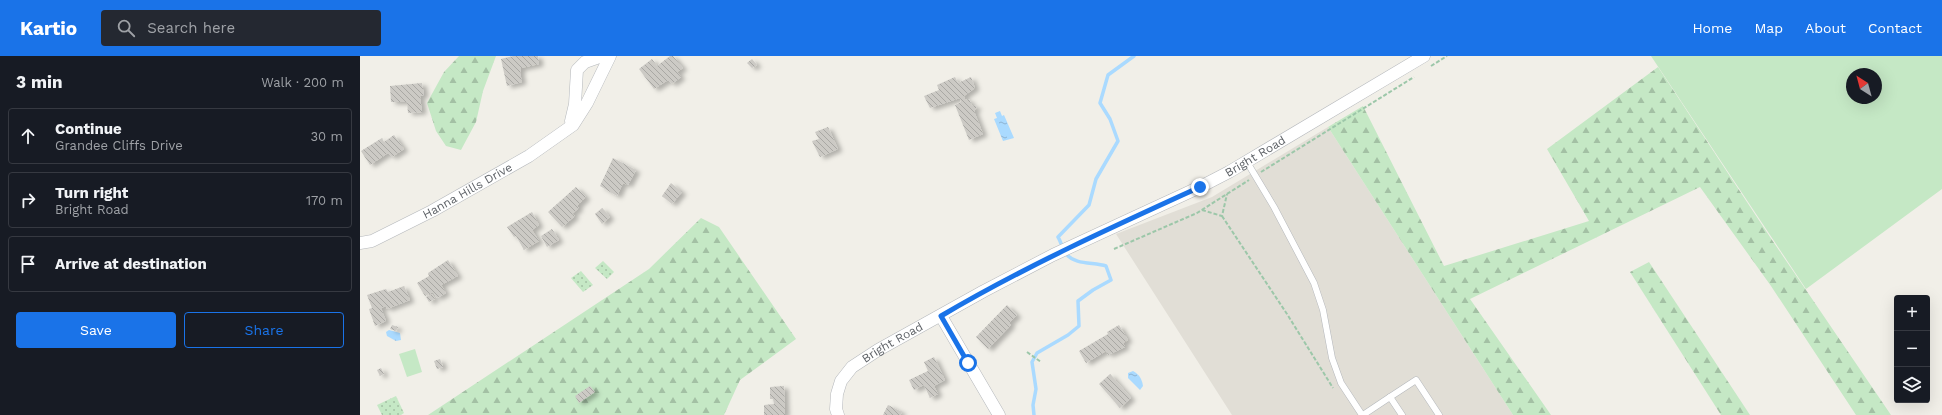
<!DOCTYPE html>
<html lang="en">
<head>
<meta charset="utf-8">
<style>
	body { margin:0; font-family:"Work Sans",sans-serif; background:#242831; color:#f1f3f6 }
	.controls { position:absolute; right:12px; bottom:12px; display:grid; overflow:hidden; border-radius:4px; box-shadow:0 4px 16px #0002 }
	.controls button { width:36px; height:36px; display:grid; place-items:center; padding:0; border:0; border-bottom:1px solid #363941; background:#171b24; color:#f1f3f6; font:20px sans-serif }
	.compass { position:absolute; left:1486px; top:12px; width:36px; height:36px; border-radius:50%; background:#171b24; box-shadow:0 4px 16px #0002; rotate:324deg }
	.stop { position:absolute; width:12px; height:12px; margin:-9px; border:3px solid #1a73e8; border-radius:50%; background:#fff }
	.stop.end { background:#1a73e8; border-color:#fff; box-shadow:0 1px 4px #0008 }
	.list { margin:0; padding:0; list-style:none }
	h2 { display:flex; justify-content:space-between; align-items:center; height:52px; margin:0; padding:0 16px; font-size:17px }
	h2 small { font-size:13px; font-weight:400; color:#9ea1a6 }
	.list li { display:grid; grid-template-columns:26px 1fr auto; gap:12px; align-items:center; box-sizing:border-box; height:56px; margin:0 8px 8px; padding:0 8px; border:1px solid #363941; border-radius:4px }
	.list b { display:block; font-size:15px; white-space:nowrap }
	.list p { margin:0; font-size:13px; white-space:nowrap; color:#9ea1a6 }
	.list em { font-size:13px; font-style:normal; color:#9ea1a6 }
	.actions { display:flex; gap:8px; padding:12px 16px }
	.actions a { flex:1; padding:9px 0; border:1px solid #1a73e8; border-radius:4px; text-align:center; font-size:14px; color:#1a73e8 }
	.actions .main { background:#1a73e8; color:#fff }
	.icon { flex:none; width:22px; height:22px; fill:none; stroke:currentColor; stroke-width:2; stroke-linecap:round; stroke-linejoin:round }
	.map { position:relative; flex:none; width:1582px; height:359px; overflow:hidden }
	header { display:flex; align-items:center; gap:24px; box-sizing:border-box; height:56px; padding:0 20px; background:#1a73e8; color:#fff }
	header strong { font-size:19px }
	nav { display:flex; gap:22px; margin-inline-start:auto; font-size:14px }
	.search { width:280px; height:36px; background:#242831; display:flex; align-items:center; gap:10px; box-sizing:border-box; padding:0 14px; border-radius:4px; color:#9ea1a6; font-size:15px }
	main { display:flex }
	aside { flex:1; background:#171b24 }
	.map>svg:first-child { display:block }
	.education { fill:#e1ded6 }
	.grass { fill:#c5e8c5; fill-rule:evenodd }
	.forest { fill:url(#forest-firs) }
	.park { fill:url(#park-dots) }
	.water { fill:url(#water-ripples) }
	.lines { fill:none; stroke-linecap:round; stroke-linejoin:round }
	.stream { stroke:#aadaff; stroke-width:3.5 }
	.building { fill:url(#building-back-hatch); filter:url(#shadow) }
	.lane-casing { stroke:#b5b8bc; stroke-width:7 }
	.street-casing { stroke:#b5b8bc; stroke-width:13 }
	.path { stroke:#9cc7a9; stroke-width:2; stroke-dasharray:4 2; stroke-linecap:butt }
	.lane { stroke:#fff; stroke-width:6 }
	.street { stroke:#fff; stroke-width:12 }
	.route { stroke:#1a73e8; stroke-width:5 }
	.labels { text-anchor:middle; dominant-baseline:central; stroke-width:3.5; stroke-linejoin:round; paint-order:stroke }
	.street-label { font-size:12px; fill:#5f6368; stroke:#fff }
</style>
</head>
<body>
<header>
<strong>Kartio</strong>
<div class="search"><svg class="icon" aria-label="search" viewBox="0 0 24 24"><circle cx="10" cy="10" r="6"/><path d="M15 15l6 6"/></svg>Search here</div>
<nav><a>Home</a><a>Map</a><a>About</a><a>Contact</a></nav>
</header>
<main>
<aside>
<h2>3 min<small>Walk · 200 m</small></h2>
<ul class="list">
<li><svg class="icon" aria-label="ahead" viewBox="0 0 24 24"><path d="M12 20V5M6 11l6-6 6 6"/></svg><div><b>Continue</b><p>Grandee Cliffs Drive</p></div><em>30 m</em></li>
<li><svg class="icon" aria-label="right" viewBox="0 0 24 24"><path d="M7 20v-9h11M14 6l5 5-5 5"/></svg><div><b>Turn right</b><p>Bright Road</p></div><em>170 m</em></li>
<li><svg class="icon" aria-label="arrive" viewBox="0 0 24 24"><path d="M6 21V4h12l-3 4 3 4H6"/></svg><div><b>Arrive at destination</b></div></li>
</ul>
<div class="actions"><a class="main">Save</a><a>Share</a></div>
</aside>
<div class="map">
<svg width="1582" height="359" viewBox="0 0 1582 359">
	<defs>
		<pattern id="forest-firs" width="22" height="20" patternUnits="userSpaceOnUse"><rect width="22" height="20" fill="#c5e8c5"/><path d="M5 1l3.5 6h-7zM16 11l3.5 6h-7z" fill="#a3c0a4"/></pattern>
		<pattern id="park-dots" width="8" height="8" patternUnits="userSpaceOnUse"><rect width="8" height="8" fill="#c5e8c5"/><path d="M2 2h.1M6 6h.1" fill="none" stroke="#a3c0a4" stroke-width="1.8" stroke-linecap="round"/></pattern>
		<pattern id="water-ripples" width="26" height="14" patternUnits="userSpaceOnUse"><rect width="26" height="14" fill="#aadaff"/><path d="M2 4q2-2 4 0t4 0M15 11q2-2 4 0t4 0" fill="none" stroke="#8eb4d2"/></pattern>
		<pattern id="building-back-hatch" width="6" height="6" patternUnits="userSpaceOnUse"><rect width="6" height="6" fill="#cccac5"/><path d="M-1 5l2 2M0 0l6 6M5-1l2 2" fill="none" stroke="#a9a8a4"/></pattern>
		<filter id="shadow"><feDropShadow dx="4.5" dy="2.5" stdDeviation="2" flood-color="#0004"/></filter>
	</defs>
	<rect width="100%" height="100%" fill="#f1efe8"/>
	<!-- education -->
	<path class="education" d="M968,71L1153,359H872L756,178L852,141Z"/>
	<!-- grass -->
	<g class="grass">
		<path d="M1291,0H1582V133L1446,233ZM1492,18H1516V42H1492Z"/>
		<path d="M55,293L62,316L47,321L39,298Z"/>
	</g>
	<!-- forest -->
	<g class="forest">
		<path d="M99,0H136L123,35L116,66L101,94L86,90L76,75L67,47L84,16Z"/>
		<path d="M1298,11L1412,184L1531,359H1496L1411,230L1340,131L1110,243L1191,359H1153L968,71L1003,50L1084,210L1229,165L1187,93Z"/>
		<path d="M341,162L359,171L436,283L380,324L364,359H68L289,213Z"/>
		<path d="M1289,206L1390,359H1361L1270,216Z"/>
	</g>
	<!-- park -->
	<g class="park">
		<path d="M243,205L254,216L247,223L235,212Z"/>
		<path d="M221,215L233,229L223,236L211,222Z"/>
		<path d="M36,340L44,357L41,359H22L17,349Z"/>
	</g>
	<!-- water -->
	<g class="water">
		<path d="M640,55L642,60L644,59L654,82L643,85L634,63L637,62L635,57Z"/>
		<path d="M29,274L40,277L41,284L36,285L27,280L26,276Z"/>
		<path d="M773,315C779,318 782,323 783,330L780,334L768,322V317Z"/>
	</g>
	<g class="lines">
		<!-- stream -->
		<path class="stream" d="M674,359L673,349L676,333L672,306L677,297L708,279L719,270L718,245L733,234L751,224L746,210C734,206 715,209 706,198C703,194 701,186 698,181L729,149L736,123L758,85L750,63L740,47L748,19L774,0"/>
	</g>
	<!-- building -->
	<g class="building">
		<path d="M153,0H178L179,8L161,12L160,17L162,26L147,30L141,3Z"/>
		<path d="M310,0H313L323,12L317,16L321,21L312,28L308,24L294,33L279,13L292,3L297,10Z"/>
		<path d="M392,3L397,9L392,12L387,7Z"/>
		<path d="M595,21L598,27L611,21L615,32L604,40L605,44L609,43L612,50L615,49L617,51L614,55L623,78L609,84L595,49L601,46L600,42L570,52L564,40L579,34L577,29Z"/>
		<path d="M62,27L64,39L60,40L62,56L48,57L47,46H31L30,30Z"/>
		<path d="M468,71L478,93L460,101L452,85L459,83L455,76Z"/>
		<path d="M34,79L44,93L32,101L28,97L10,109L1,95L22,82L24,86Z"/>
		<path d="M253,102L276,114L268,129L263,127L257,140L240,130Z"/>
		<path d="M311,127L322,136L312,148L302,140Z"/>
		<path d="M216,131L226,141L217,150L219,152L212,158L215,160L202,171L188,156Z"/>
		<path d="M242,152L250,161L242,168L235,158Z"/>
		<path d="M172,156L179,169L172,174L179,185L164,194L156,180L154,181L147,171Z"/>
		<path d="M192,173L199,184L187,191L181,180Z"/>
		<path d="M88,204L98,220L81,229L86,237L77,242L73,236L65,240L57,227L69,220L68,217Z"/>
		<path d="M44,230L50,244L27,253L26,250L21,252L26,265L15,270L9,253L12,252L7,239L26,233L28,236Z"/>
		<path d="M72,238L75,243L69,246L66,241Z"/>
		<path d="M647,249L657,259L649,267L651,269L628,293L616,281Z"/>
		<path d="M32,269L38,271L36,275L30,273Z"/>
		<path d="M759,269L768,284L763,287L765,291L748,299L746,295L726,307L719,295L748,278L747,276Z"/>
		<path d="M574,301L585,324L574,330L578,338L570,342L564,329L554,334L549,324L568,315L564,306Z"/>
		<path d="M80,303L83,311L77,313L74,305Z"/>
		<path d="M21,312L24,318L20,320L17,314Z"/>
		<path d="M750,318L771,342L760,352L739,328Z"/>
		<path d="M230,330L235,336L219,347L215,340Z"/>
		<path d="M424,330L425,359H404V349L414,348L413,343H410V331Z"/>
		<path d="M528,349L542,356L540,359H523Z"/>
	</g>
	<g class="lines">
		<defs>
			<g id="lane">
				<path d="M887,106L914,151L954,227L963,254L972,302L981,327L1002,359"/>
				<path d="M1030,341L1056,324L1079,359"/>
				<path d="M1003,359L1030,341L1042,359"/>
			</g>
			<g id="street">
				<path d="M211,65L215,48L217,14L225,6L242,0"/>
				<path id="s1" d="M0,187L12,185L72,155L169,100L213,69L227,47L250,0"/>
				<path d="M581,260L639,359"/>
				<path id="s2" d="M478,359L476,353L477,338L481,325L492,311L518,294L624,235L693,199L840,131L869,116L1064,0"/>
			</g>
		</defs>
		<!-- lane casing -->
		<use href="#lane" class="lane-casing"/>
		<!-- street casing -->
		<use href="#street" class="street-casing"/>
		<!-- path -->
		<g class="path">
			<path d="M1071,10L1087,0"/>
			<path d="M901,116L1054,21"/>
			<path d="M842,154L862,160L867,138"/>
			<path d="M862,160L927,258L973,332"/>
			<path d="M754,193L837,157L889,124"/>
			<path d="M667,296L681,306"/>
		</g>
		<!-- lane -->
		<use href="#lane" class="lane"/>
		<!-- street -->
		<use href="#street" class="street"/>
	</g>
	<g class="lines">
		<!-- route -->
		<path class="route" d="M608,307L581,260C664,211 752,171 840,131"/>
	</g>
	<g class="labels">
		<!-- street labels -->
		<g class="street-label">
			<text stroke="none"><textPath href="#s2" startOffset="508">Bright Road</textPath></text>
			<text stroke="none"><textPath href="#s1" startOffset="120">Hanna Hills Drive</textPath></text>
			<text stroke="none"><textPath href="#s2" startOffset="100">Bright Road</textPath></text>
		</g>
	</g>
</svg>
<div class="controls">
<button>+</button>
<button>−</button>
<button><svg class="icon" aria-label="layers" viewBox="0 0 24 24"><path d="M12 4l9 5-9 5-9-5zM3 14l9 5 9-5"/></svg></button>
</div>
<svg class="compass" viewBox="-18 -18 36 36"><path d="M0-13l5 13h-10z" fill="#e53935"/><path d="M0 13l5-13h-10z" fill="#9ea1a6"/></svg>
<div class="stop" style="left:608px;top:307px"></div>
<div class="stop end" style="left:840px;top:131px"></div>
</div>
</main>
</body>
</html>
